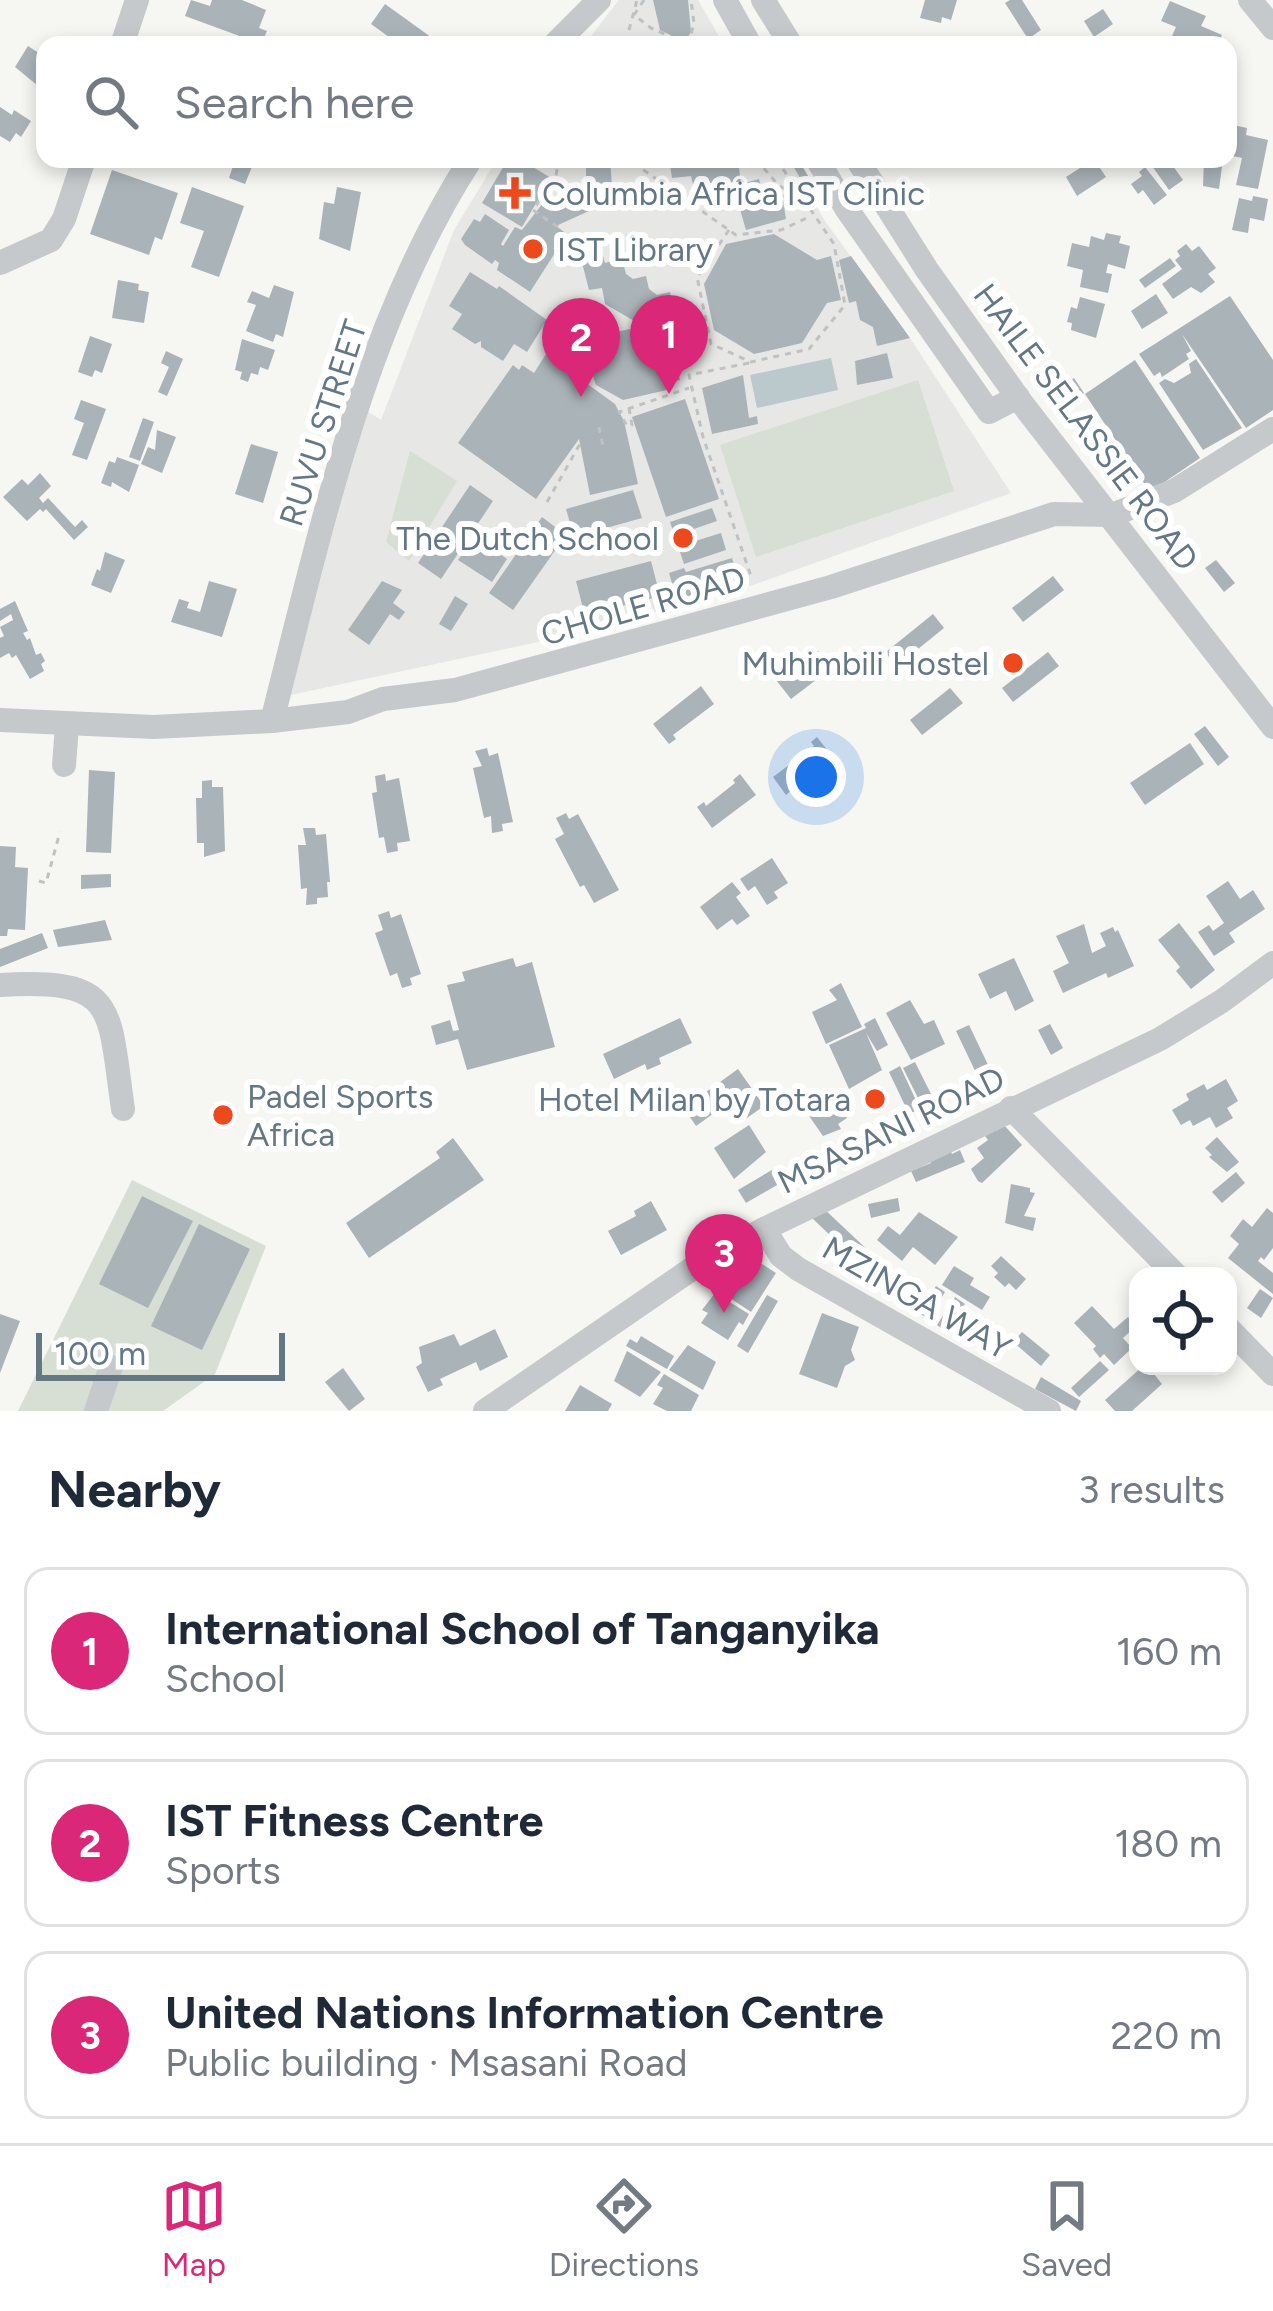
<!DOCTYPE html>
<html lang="en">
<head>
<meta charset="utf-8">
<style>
	body { margin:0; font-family:Figtree,sans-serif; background:#f2f2f3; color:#1f2937 }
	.controls { position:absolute; right:36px; bottom:36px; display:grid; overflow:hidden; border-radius:24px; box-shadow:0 6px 18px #0003 }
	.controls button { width:108px; height:108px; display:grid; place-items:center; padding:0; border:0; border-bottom:3px solid #e0e1e3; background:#fff; color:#1f2937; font:60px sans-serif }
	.scale { position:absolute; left:36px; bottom:30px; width:249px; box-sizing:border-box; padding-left:12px; border:6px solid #637785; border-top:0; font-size:33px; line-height:42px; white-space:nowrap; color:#637785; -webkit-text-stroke:9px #fff; paint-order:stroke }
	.you { position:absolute; left:816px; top:777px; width:42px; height:42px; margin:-30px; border:9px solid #fff; border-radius:50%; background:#1a73e8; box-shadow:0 0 0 18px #1a73e833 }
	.badge { display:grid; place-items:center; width:78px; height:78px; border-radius:50%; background:#db2777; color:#fff; font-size:39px; font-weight:700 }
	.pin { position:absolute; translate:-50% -99px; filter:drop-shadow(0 3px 6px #0008) }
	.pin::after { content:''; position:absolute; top:63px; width:42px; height:36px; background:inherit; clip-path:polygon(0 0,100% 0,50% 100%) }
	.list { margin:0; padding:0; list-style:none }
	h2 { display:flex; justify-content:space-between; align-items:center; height:156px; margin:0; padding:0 48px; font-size:51px }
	h2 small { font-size:39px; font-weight:400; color:#747a83 }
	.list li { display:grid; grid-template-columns:78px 1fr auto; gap:36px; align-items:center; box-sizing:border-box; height:168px; margin:0 24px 24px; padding:0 24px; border:3px solid #e0e1e3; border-radius:24px }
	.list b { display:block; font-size:45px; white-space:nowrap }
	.list p { margin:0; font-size:39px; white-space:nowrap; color:#747a83 }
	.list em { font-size:39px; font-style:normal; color:#747a83 }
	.icon { flex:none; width:66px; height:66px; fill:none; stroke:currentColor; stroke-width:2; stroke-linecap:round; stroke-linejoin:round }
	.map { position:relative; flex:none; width:1273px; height:1411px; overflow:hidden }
	.search { position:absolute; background:#fff; box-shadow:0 6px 18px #0003; left:36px; right:36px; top:36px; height:132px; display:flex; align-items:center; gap:30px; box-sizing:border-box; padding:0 42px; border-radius:24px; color:#747a83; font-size:45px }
	.sheet { height:732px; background:#fff }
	nav { display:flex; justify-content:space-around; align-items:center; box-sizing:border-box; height:168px; border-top:3px solid #e0e1e3; background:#fff; font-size:33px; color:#747a83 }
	nav a { display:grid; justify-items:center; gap:6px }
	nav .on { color:#db2777 }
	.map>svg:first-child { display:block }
	.built { fill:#e7e8e6 }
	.green { fill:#d7ded3 }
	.water { fill:#bbc8cc }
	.building { fill:#aab3b8 }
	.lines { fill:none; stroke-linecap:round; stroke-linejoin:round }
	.path { stroke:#bfc1c3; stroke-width:3; stroke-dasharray:6 6; stroke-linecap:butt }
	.minor { stroke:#c5c9cc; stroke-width:24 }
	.poi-dot { fill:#ec491c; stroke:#fff; stroke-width:4.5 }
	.labels { text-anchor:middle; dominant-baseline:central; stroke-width:12; stroke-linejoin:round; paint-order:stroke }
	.poi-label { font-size:33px; fill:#637785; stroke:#fff; text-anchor:start }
	.street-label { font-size:33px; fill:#637785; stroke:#fff }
</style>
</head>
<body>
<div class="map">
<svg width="1273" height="1411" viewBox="0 0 1273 1411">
	<rect width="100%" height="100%" fill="#f6f6f2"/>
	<!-- built -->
	<g class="built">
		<path d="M619,0H698L724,45H584Z"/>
		<path d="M497,159H789L825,221L910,338L1011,493L756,584L667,609L571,635L286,696L362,408L381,420L454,230Z"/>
	</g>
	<!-- green -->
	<g class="green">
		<path d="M918,380L954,491L756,557L720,445Z"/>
		<path d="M410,451L457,481L409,561L386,542Z"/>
		<path d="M132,1180L266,1246L215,1374L163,1411H18Z"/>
	</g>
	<!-- water -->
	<path class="water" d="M831,358L838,390L757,408L750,375Z"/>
	<!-- building -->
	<g class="building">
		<path d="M191,0L210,6L212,0H242L266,10L259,28L267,31L261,45H243L245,38L185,16Z"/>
		<path d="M653,0H688L691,32L685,42L660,30Z"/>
		<path d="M925,0H957L951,20L942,17L941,23L920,18Z"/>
		<path d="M1010,0H1022L1041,30L1028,39L1005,3Z"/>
		<path d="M1170,1L1206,16L1201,26L1222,35L1217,45H1168L1176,27L1161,21Z"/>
		<path d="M385,4L435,40L431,45H400L371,24Z"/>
		<path d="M1103,9L1113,24L1094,37L1084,21Z"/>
		<path d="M28,46L45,57L43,90L15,67Z"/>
		<path d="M0,107L12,115L14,110L31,121L21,137L16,133L10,142L0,136Z"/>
		<path d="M1228,124L1247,128L1246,135L1268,140L1258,189L1236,185L1242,158L1228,155Z"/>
		<path d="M216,159H255L245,184L229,178L233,166Z"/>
		<path d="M508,159H520L551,178L522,227L482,203Z"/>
		<path d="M586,159H610L613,200L556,226L567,234L530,292L497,270L499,263L495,260L492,264L465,245L461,239L474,219L480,222L485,214L509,230L501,244L503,246L515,227L522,230L543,203L586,184Z"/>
		<path d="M669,159H738L741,184L759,179L764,200H783L786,219L746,230L739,206L720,211L715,191L695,193L691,176L672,178Z"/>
		<path d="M789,159H798L821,198L814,202Z"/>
		<path d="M1094,159L1106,177L1077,196L1066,177Z"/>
		<path d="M1156,159H1168L1183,180L1169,190L1150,163Z"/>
		<path d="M1204,159H1223L1219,189L1203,186Z"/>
		<path d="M1145,167L1167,195L1154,205L1143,190L1138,194L1131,184L1142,176L1139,172Z"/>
		<path d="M112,170L178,193L162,240L155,237L149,255L90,234Z"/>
		<path d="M192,187L244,206L219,277L191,267L204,231L180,223Z"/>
		<path d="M337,187L361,192L350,251L319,239L324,202L334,204Z"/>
		<path d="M1253,196L1268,199L1264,221L1250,218L1248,233L1232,230L1239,198L1252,201Z"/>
		<path d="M1106,233L1121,236L1119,243L1130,246L1125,269L1108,264L1106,273L1112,274L1108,293L1080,287L1083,270L1067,266L1072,243L1089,247L1091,236L1104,240Z"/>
		<path d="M774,234L817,260L831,256L841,300L827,303L802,343L754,354L714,330L704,284L726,244Z"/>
		<path d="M580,238L591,247L599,244L605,263L622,258L626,274L633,279L646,276L649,289L657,295L670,292L672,304L682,309L693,307L698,334L692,337L694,348L680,345L679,332L653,338L649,319L636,322L605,304L602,288L589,290L577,243Z"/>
		<path d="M1186,244L1192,251L1199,246L1216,268L1208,274L1215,282L1201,293L1191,287L1173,299L1162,284L1182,269L1175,260L1180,256L1177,251Z"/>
		<path d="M851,256L910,338L877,346L873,327L860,320L856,301L849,303L839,260Z"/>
		<path d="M1170,258L1176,266L1145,288L1139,280Z"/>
		<path d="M470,272L497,289L499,286L547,320L527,352L514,344L503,361L481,347V341L475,344L452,329L462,314L449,306Z"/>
		<path d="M118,280L139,284L138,290L149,292L144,323L112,318Z"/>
		<path d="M274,285L294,292L283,337L276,334L273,342L246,331L256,305L247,302L252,291L269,298Z"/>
		<path d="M1156,294L1168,313L1142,329L1131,311Z"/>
		<path d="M1230,296L1273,360V410L1246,428L1182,334L1191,351L1186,354L1189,359L1162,377L1160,372L1154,376L1139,354Z"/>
		<path d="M1080,297L1105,304L1096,338L1071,330L1072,323L1067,322L1071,307L1077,309Z"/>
		<path d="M606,311L611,333L630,329L633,342L639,341L640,346L656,342L659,351L673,347L680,380L666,383L667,390L623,400L596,385L587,359L557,339L554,332L561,324Z"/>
		<path d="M90,336L112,344L102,373L95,370L92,377L78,372Z"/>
		<path d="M242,339L275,350L268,370L260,367L258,375L251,373L248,382L240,379L242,372L235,370Z"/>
		<path d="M166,351L183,359L167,396L158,392L169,367L161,363Z"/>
		<path d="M887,353L893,378L857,385L855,361Z"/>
		<path d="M546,354L615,404L624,421L638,484L590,495L579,439L536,499L458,443L513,365L519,370L522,365L534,373Z"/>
		<path d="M1196,359L1242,428L1203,450L1159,383L1165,379L1174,383L1191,373L1189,364Z"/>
		<path d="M1135,360L1200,458L1150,492L1085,394Z"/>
		<path d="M743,375L749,418L757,416L758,424L712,434L702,388Z"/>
		<path d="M1074,378L1084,393L1064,407L1053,393Z"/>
		<path d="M685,399L719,499L666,517L632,417Z"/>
		<path d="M81,400L106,409L87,460L72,455L84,423L74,419Z"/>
		<path d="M143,418L154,422L140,461L129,457Z"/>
		<path d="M157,430L176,437L162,473L141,464L148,447L155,450Z"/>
		<path d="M251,444L278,452L263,503L235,494Z"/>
		<path d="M117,457L139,465L129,492L112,482L111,487L101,483L109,461L115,463Z"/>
		<path d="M40,473L51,486L39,498L43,503L48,498L75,527L82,520L88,527L74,540L46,509L43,512L40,509L27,521L3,497L22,479L28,485Z"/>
		<path d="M470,485L493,501L441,579L418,563Z"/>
		<path d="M633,490L642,518L574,537L566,509Z"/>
		<path d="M712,508L717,521L688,531L692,542L721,533L726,550L684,564L670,522Z"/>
		<path d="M542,517L566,535L513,610L489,593Z"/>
		<path d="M490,536L503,544L497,552L507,559L492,582L458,560L471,541L482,548Z"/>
		<path d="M105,552L125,560L111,593L91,585L97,569L100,571Z"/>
		<path d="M732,558L739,580L677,600L669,573L684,568L686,572Z"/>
		<path d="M1216,560L1235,583L1224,592L1205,568Z"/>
		<path d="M651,561L660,596L585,616L576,581Z"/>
		<path d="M1053,576L1064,590L1023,622L1012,608Z"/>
		<path d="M209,581L237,589L222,637L171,622L179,599L189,602L187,608L200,612Z"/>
		<path d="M382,581L402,590L393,603L405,612L399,620L390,614L369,645L348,630Z"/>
		<path d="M455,596L468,604L451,631L439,624Z"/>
		<path d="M15,601L28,631L23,633L27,640L30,638L36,655L41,653L45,661L41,664L44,671L30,679L16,655L12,658L9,653L0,658V638L4,636L0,627L13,620L11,614L0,621V609Z"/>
		<path d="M933,614L944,628L897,666L892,662L886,652Z"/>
		<path d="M818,651L834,671L827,676L825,673L791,699L776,680L787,672L790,677L808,663L805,658Z"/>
		<path d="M1048,652L1059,666L1013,702L1002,688Z"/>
		<path d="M701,686L714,704L673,735L676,739L669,744L653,724Z"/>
		<path d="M950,688L963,703L922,735L910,720Z"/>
		<path d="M1205,726L1229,757L1218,766L1194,734Z"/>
		<path d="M817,737L832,756L786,795L773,777L814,746L811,742Z"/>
		<path d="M1190,743L1204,764L1145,805L1130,783Z"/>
		<path d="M487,748L489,756L498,753L513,822L502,824L503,831L492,833L491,816L484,818L473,768L482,766L475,751Z"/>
		<path d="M89,770L115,772L111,853L86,852Z"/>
		<path d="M385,774L386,781L399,778L410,841L397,843L398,851L387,853L384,837L379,838L372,793L377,792L375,776Z"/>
		<path d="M740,774L756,795L712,828L697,807L704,802L706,806L735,783L733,780Z"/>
		<path d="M212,780V787H223L225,851L204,857V843H197L196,798H202V781Z"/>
		<path d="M566,813L569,819L578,814L619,890L594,903L584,885L580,887L555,839L564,834L556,818Z"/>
		<path d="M303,828H315L316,835L326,834L330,882H327L328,897L317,898V904L306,905L307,888L301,889L298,845H306Z"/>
		<path d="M0,846L16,847L15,867L28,868L25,930L8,929L7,936H0Z"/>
		<path d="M772,858L788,883L774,892L778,898L767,905L755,886L748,891L740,879Z"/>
		<path d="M111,874V887L81,889V875Z"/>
		<path d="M1228,881L1240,899L1253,890L1265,909L1229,933L1235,942L1214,956L1198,932L1209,925L1213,931L1224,923L1206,896Z"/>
		<path d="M732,882L741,893L736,897L750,916L737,925L732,919L717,930L700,907Z"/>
		<path d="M389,911L391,918L401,914L421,974L410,978L412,985L402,988L397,973L390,976L375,933L383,930L378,915Z"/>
		<path d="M105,920L112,940L58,947L53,930Z"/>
		<path d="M1179,923L1215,970L1191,989L1176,971L1180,967L1158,940Z"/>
		<path d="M1084,924L1092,953L1106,946L1100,933L1113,927L1115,932L1118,930L1134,966L1108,978L1106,973L1063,993L1053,971L1069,963L1056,936Z"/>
		<path d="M42,933L48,948L0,967V949Z"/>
		<path d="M513,958L516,967L532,962L555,1047L467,1070L458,1039L436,1045L431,1026L450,1020L453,1031L459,1030L447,985L465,981L462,972Z"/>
		<path d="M1014,958L1034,1001L1015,1011L1006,991L990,999L978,974Z"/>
		<path d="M841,983L862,1027L826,1044L812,1012L837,1000L829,990Z"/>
		<path d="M910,1000L924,1024L934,1020L945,1044L911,1060L886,1013Z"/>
		<path d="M680,1018L692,1043L659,1058L661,1064L647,1070L645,1064L614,1079L603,1054Z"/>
		<path d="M875,1018L888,1045L877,1051L866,1033L882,1070L849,1089L829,1045L866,1028L864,1024Z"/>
		<path d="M1050,1024L1063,1048L1051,1055L1038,1030Z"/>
		<path d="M969,1025L991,1071L978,1077L956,1031Z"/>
		<path d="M915,1062L935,1102L923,1108L903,1068Z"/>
		<path d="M900,1066L920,1109L909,1114L889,1072Z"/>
		<path d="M738,1069L764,1106L744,1120L731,1101L696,1126L684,1108Z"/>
		<path d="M1226,1079L1238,1101L1227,1108L1233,1118L1216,1128L1210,1117L1193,1126L1190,1120L1181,1125L1172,1110L1189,1100L1186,1094L1204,1084L1207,1090Z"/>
		<path d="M831,1096L847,1118L838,1124L841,1129L823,1136L807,1113Z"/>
		<path d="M896,1119L900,1130L864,1145L860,1134Z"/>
		<path d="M749,1125L766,1152L734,1179L714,1148Z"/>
		<path d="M1004,1125L1022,1145L982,1183L978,1181L971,1169L984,1158L977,1148L988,1140L985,1136Z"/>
		<path d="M1217,1137L1239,1162L1227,1172L1209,1157L1212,1155L1205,1148Z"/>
		<path d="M453,1138L484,1180L369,1258L346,1223L440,1158L436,1152Z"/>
		<path d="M949,1146L952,1154L960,1150L965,1162L916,1182L911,1171L931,1163L928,1155Z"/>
		<path d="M777,1167L784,1181L746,1203L738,1190Z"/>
		<path d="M1236,1172L1245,1183L1222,1203L1212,1192Z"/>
		<path d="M1011,1184L1030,1188V1192L1035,1193L1024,1216L1036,1218L1033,1231L1005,1223Z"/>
		<path d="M142,1196L193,1221L148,1308L99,1284Z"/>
		<path d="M898,1198L900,1211L871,1218L868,1204Z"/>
		<path d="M651,1201L667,1230L621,1255L608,1231L636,1216L634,1211Z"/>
		<path d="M822,1207L889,1270L878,1281L812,1218Z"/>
		<path d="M1267,1208L1273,1213V1248L1264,1260L1261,1257L1258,1261L1273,1273V1294L1228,1258L1239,1244L1230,1236L1243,1219L1252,1227Z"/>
		<path d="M919,1212L958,1237L935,1265L913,1247L902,1261L877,1240L888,1226L900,1235Z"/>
		<path d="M199,1224L250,1249L202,1350L151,1326Z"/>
		<path d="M1001,1256L1026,1279L1016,1290L1009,1283L1005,1287L994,1277L998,1273L991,1266Z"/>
		<path d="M751,1257L776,1273L751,1312L727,1296Z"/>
		<path d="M954,1266L974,1278L970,1285L990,1297L982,1310L942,1285Z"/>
		<path d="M913,1276L923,1282L905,1309L896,1303Z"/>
		<path d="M936,1286L945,1292L928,1319L918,1312Z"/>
		<path d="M1260,1289L1273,1298L1261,1318L1247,1308Z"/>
		<path d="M715,1293L749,1314L743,1325L739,1322L728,1340L701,1323L708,1313L702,1310Z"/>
		<path d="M767,1295L778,1301L748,1353L737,1346Z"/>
		<path d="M955,1297L965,1304L946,1332L937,1325Z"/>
		<path d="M1092,1306L1114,1329L1128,1317L1136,1326L1123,1338L1132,1348L1114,1365L1104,1354L1100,1358L1093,1349L1096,1346L1074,1323Z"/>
		<path d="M822,1313L859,1327L851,1350L855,1360L845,1366L837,1388L799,1374Z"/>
		<path d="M0,1314L20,1321L0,1373Z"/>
		<path d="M495,1329L508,1357L480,1371L476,1362L440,1379L443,1385L428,1392L416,1367L422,1363L419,1347L454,1334L460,1346Z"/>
		<path d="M1022,1332L1050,1355L1041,1366L1013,1342Z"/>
		<path d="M641,1336L674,1356L667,1369L626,1346L630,1339L637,1343Z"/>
		<path d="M688,1345L716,1362L703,1390L669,1370Z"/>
		<path d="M627,1351L661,1372L640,1397L614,1381Z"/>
		<path d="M1100,1361L1109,1370L1079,1397L1071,1388Z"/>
		<path d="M1143,1366H1163L1154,1374L1162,1384L1132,1411H1115L1105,1400Z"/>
		<path d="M343,1368L365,1399L349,1411L325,1382Z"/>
		<path d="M664,1374L699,1395L691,1411H667L653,1404L663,1388L657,1385Z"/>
		<path d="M1041,1377L1081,1401L1076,1411L1035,1389Z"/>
		<path d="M580,1385L612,1404L608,1411H565Z"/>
	</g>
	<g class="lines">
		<!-- path -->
		<g class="path">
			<path d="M644,0L634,15L651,28L688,44"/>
			<path d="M629,30L637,0"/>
			<path d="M688,45L694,23L691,0"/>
			<path d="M639,159L642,169L736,235L781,230L809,217"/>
			<path d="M756,159L779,186L798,195"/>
			<path d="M761,186L769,197L785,196V211L803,204"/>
			<path d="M558,227L533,210L556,175L559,159"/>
			<path d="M729,230L697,277L711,344L751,362L809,349L845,305L834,244L776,159"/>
			<path d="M749,363L689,375L703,437L751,576"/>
			<path d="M629,408L632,425L627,426L619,412L689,388"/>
			<path d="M599,427L603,446"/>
			<path d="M547,502L580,444"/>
			<path d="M39,881L46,883L60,832"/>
		</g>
		<!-- minor -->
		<g class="minor">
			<path d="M725,0L750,45"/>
			<path d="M763,0L791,45"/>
			<path d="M1250,0L1273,28"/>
			<path d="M122,45L137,0"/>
			<path d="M554,45L599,0"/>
			<path d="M817,159L846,208L989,412L1018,397"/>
			<path d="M857,159L927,270L1021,402L1273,727"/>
			<path d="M0,263L51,240L64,219L84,159"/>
			<path d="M0,720L154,727L272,721L348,712L383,699L455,690L831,587L1054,514L1112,515L1174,491L1273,429"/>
			<path d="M272,721C320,533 364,324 471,159"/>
			<path d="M64,765L67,726"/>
			<path d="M0,985C118,978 108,1006 123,1109"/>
			<path d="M1011,1108L1177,1276"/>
			<path d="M764,1229L781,1256L798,1269L1049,1411"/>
			<path d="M1228,1328L1273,1374"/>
			<path d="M96,1411L111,1367"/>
			<path d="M485,1411L696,1266L764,1229L1160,1039L1222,1001L1273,963"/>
		</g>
	</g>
	<!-- markers -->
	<g class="poi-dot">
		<path d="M509 175h12v12h12v12h-12v12h-12v-12h-12v-12h12z"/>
		<circle cx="533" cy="249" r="12"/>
		<circle cx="683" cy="538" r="12"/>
		<circle cx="1013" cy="663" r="12"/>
		<circle cx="875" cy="1099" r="12"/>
		<circle cx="223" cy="1115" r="12"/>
	</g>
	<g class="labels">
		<!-- poi labels -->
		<g class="poi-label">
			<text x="542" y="193">Columbia Africa IST Clinic</text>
			<text x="557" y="249">IST Library</text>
			<text x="659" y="538" text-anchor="end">The Dutch School</text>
			<text x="989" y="663" text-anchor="end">Muhimbili Hostel</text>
			<text x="247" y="1096">Padel Sports<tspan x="247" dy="38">Africa</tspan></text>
			<text x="851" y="1099" text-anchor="end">Hotel Milan by Totara</text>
		</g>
		<!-- street labels -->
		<g class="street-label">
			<text transform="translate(323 423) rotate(-72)">RUVU STREET</text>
			<text transform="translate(1086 427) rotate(53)">HAILE SELASSIE ROAD</text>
			<text transform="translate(643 606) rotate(-16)">CHOLE ROAD</text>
			<text transform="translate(891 1130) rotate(-26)">MSASANI ROAD</text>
			<text transform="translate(917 1298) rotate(30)">MZINGA WAY</text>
		</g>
	</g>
</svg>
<div class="controls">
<button><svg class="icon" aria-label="locate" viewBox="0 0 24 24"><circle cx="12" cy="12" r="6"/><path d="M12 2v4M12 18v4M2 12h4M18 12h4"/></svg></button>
</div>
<div class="scale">100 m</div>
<div class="you"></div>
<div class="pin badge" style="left:669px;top:394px">1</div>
<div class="pin badge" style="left:581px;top:397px">2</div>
<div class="pin badge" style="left:724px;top:1313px">3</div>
<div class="search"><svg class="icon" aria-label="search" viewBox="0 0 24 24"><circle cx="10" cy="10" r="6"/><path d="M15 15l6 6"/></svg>Search here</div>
</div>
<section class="sheet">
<h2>Nearby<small>3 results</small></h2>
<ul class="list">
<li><span class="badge">1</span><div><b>International School of Tanganyika</b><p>School</p></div><em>160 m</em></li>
<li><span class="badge">2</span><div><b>IST Fitness Centre</b><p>Sports</p></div><em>180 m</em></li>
<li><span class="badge">3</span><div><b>United Nations Information Centre</b><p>Public building · Msasani Road</p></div><em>220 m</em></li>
</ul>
</section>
<nav>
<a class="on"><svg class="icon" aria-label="map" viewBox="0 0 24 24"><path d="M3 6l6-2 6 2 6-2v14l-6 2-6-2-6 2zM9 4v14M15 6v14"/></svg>Map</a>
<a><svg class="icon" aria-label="directions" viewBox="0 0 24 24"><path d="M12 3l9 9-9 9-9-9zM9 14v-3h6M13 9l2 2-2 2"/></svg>Directions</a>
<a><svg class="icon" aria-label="saved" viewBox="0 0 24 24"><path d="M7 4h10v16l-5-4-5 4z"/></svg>Saved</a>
</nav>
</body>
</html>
